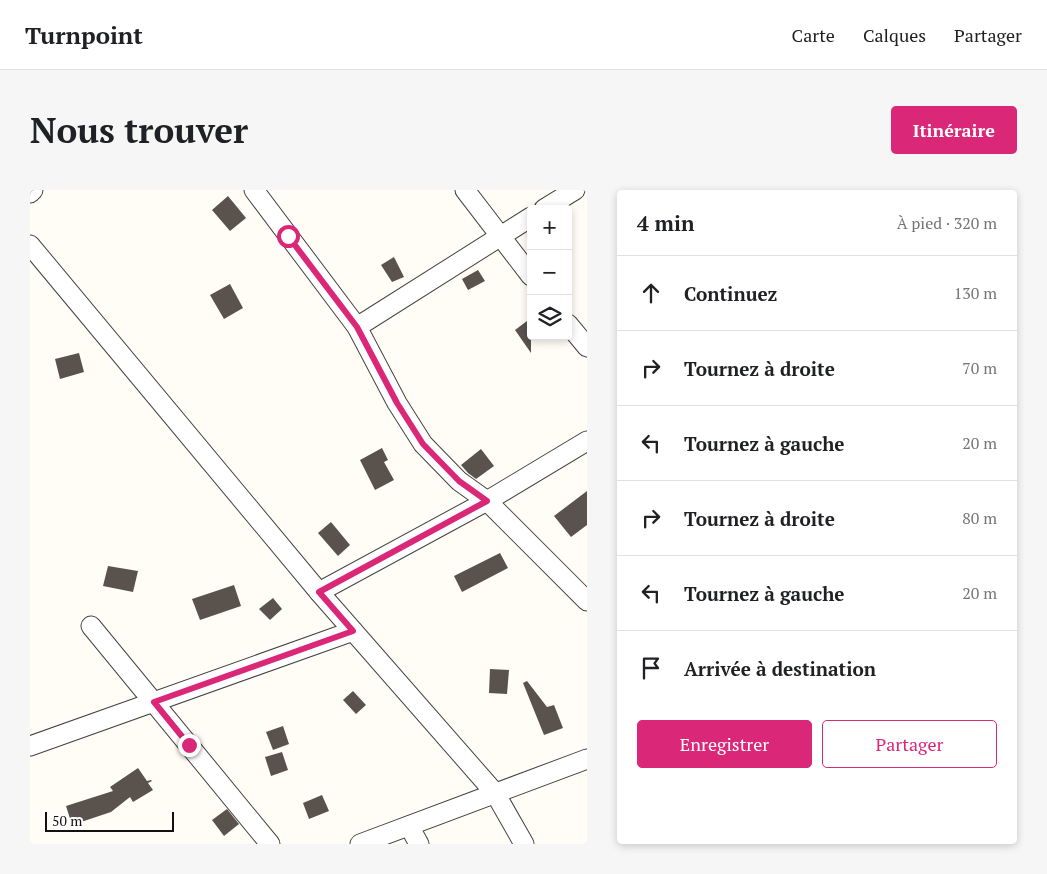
<!DOCTYPE html>
<html lang="fr">
<head>
<meta charset="utf-8">
<style>
	body { margin:0; font-family:"PT Serif",serif; background:#f6f6f6; color:#202124 }
	.controls { position:absolute; right:15px; top:15px; display:grid; overflow:hidden; border-radius:5px; box-shadow:0 2px 8px #0003 }
	.controls button { width:45px; height:45px; display:grid; place-items:center; padding:0; border:0; border-bottom:1px solid #e0e0e0; background:#fff; color:#202124; font:25px sans-serif }
	.scale { position:absolute; left:15px; bottom:12px; width:129px; box-sizing:border-box; padding-left:5px; border:2px solid #111; border-top:0; font-size:14px; line-height:18px; white-space:nowrap; color:#111; -webkit-text-stroke:4px #fff; paint-order:stroke }
	.stop { position:absolute; width:15px; height:15px; margin:-11px; border:4px solid #db2777; border-radius:50%; background:#fff }
	.stop.end { background:#db2777; border-color:#fff; box-shadow:0 1px 5px #0008 }
	.list { margin:0; padding:0; list-style:none }
	h2 { display:flex; justify-content:space-between; align-items:center; height:65px; margin:0; padding:0 20px; font-size:21px }
	h2 small { font-size:16px; font-weight:400; color:#757577 }
	.list li { display:grid; grid-template-columns:32px 1fr auto; gap:15px; align-items:center; box-sizing:border-box; height:75px; padding:0 20px; border-top:1px solid #e0e0e0 }
	.list b { display:block; font-size:19px; white-space:nowrap }
	.list em { font-size:16px; font-style:normal; color:#757577 }
	.actions { display:flex; gap:10px; padding:15px 20px }
	.actions a { flex:1; padding:11px 0; border:1px solid #db2777; border-radius:5px; text-align:center; font-size:18px; color:#db2777 }
	.actions .main { background:#db2777; color:#fff }
	.icon { flex:none; width:28px; height:28px; fill:none; stroke:currentColor; stroke-width:2; stroke-linecap:round; stroke-linejoin:round }
	.map { position:relative; flex:none; width:557px; height:654px; overflow:hidden; border-radius:5px }
	header { display:flex; align-items:center; gap:30px; box-sizing:border-box; height:70px; padding:0 25px; background:#fff; border-bottom:1px solid #e0e0e0 }
	header strong { font-size:24px }
	nav { display:flex; gap:28px; margin-inline-start:auto; font-size:18px }
	.intro { display:flex; align-items:center; justify-content:space-between; box-sizing:border-box; height:120px; padding:0 30px }
	h1 { margin:0; font-size:35px }
	.button { padding:12px 22px; border-radius:5px; background:#db2777; color:#fff; font-size:18px; font-weight:700 }
	main { display:flex; gap:30px; padding:0 30px }
	aside { flex:1; background:#fff; border-radius:5px; box-shadow:0 2px 8px #0003 }
	.map>svg:first-child { display:block }
	.building { fill:#5a524d }
	.lines { fill:none; stroke-linecap:round; stroke-linejoin:round }
	.minor-casing { stroke:#444; stroke-width:21 }
	.minor { stroke:#fff; stroke-width:19 }
	.route { stroke:#db2777; stroke-width:6 }
</style>
</head>
<body>
<header>
<strong>Turnpoint</strong>
<nav><a>Carte</a><a>Calques</a><a>Partager</a></nav>
</header>
<div class="intro"><h1>Nous trouver</h1><a class="button">Itinéraire</a></div>
<main>
<div class="map">
<svg width="557" height="654" viewBox="0 0 557 654">
	<rect width="100%" height="100%" fill="#fffdf5"/>
	<!-- building -->
	<g class="building">
		<path d="M198,6L216,28L200,41L182,20Z"/>
		<path d="M364,67L374,87L362,92L351,75Z"/>
		<path d="M448,80L455,91L438,100L432,89Z"/>
		<path d="M200,94L213,118L194,129L180,105Z"/>
		<path d="M501,128V163L485,140Z"/>
		<path d="M49,163L54,182L30,189L25,169Z"/>
		<path d="M352,258L358,270L354,272L364,290L345,300L330,270Z"/>
		<path d="M451,259L464,276L446,289L438,283L431,275Z"/>
		<path d="M557,301V335L541,347L524,326Z"/>
		<path d="M301,332L320,355L308,366L288,343Z"/>
		<path d="M470,363L478,378L432,402L424,386Z"/>
		<path d="M78,376L108,381L103,402L73,396Z"/>
		<path d="M204,395L211,416L170,430L162,409Z"/>
		<path d="M243,408L252,419L240,430L229,419Z"/>
		<path d="M460,479L479,480L477,504L459,503Z"/>
		<path d="M497,491L517,517L524,515L533,538L514,545L493,493Z"/>
		<path d="M323,501L336,515L326,524L313,510Z"/>
		<path d="M253,536L259,554L243,560L236,542Z"/>
		<path d="M252,562L258,580L241,586L235,567Z"/>
		<path d="M108,578L117,591L121,590L122,591L118,593L123,600L103,612L100,607L81,622L42,635L36,616L83,601L80,597Z"/>
		<path d="M292,605L299,621L279,629L273,613Z"/>
		<path d="M197,619L209,634L194,646L182,630Z"/>
	</g>
	<g class="lines">
		<defs>
			<g id="minor">
				<path d="M224,0L327,137L367,213L393,254L429,291L457,311L557,411"/>
				<path d="M435,0L501,86"/>
				<path d="M0,3L3,0"/>
				<path d="M514,19L545,0"/>
				<path d="M0,55L289,402L465,603L494,654"/>
				<path d="M538,134L557,157"/>
				<path d="M327,137L501,27"/>
				<path d="M289,402L457,311L557,251"/>
				<path d="M61,436L240,654"/>
				<path d="M0,556L323,441"/>
				<path d="M379,636L389,654"/>
				<path d="M330,654L557,569"/>
			</g>
		</defs>
		<!-- minor casing -->
		<use href="#minor" class="minor-casing"/>
		<!-- minor -->
		<use href="#minor" class="minor"/>
	</g>
	<g class="lines">
		<!-- route -->
		<path class="route" d="M159,555L124,512L323,441L289,402L457,311L429,291L393,254L367,213L327,137L258,46"/>
	</g>
</svg>
<div class="controls">
<button>+</button>
<button>−</button>
<button><svg class="icon" aria-label="layers" viewBox="0 0 24 24"><path d="M12 4l9 5-9 5-9-5zM3 14l9 5 9-5"/></svg></button>
</div>
<div class="scale">50 m</div>
<div class="stop" style="left:258px;top:46px"></div>
<div class="stop end" style="left:159px;top:555px"></div>
</div>
<aside>
<h2>4 min<small>À pied · 320 m</small></h2>
<ul class="list">
<li><svg class="icon" aria-label="ahead" viewBox="0 0 24 24"><path d="M12 20V5M6 11l6-6 6 6"/></svg><div><b>Continuez</b></div><em>130 m</em></li>
<li><svg class="icon" aria-label="right" viewBox="0 0 24 24"><path d="M7 20v-9h11M14 6l5 5-5 5"/></svg><div><b>Tournez à droite</b></div><em>70 m</em></li>
<li><svg class="icon" aria-label="left" viewBox="0 0 24 24"><path d="M17 20v-9H6M10 6l-5 5 5 5"/></svg><div><b>Tournez à gauche</b></div><em>20 m</em></li>
<li><svg class="icon" aria-label="right" viewBox="0 0 24 24"><path d="M7 20v-9h11M14 6l5 5-5 5"/></svg><div><b>Tournez à droite</b></div><em>80 m</em></li>
<li><svg class="icon" aria-label="left" viewBox="0 0 24 24"><path d="M17 20v-9H6M10 6l-5 5 5 5"/></svg><div><b>Tournez à gauche</b></div><em>20 m</em></li>
<li><svg class="icon" aria-label="arrive" viewBox="0 0 24 24"><path d="M6 21V4h12l-3 4 3 4H6"/></svg><div><b>Arrivée à destination</b></div></li>
</ul>
<div class="actions"><a class="main">Enregistrer</a><a>Partager</a></div>
</aside>
</main>
</body>
</html>
